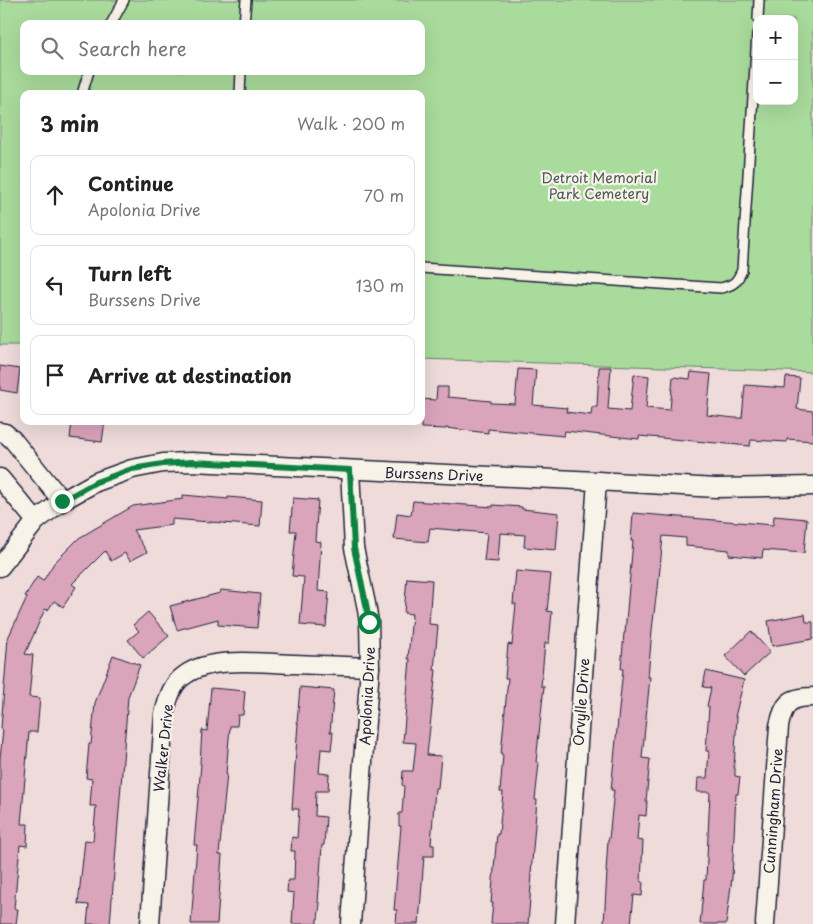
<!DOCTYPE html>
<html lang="en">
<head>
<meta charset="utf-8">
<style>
	body { margin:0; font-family:"Playpen Sans",sans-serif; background:#f2f2f2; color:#222 }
	.controls { position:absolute; right:15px; top:15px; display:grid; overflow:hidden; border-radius:10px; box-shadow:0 5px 20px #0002 }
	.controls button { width:45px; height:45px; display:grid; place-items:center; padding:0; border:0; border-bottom:1px solid #e0e0e0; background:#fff; color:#222; font:25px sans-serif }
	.stop { position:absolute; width:15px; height:15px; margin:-11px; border:4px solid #0b8043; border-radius:50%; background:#fff }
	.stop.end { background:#0b8043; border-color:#fff; box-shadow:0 1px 5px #0008 }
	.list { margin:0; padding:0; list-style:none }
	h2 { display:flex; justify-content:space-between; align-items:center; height:65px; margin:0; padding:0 20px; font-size:21px }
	h2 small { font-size:16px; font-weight:400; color:#767676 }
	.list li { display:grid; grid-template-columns:32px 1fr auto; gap:15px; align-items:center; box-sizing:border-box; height:80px; margin:0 10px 10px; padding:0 10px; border:1px solid #e0e0e0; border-radius:10px }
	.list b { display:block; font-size:19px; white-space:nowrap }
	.list p { margin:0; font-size:16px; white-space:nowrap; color:#767676 }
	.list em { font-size:16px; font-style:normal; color:#767676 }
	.icon { flex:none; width:28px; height:28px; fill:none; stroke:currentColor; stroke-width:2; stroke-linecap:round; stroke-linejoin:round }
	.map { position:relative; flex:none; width:813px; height:924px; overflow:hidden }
	.search { position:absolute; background:#fff; box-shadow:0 5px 20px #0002; left:20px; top:20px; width:405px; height:55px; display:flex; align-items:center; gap:12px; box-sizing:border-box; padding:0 18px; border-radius:10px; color:#767676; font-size:19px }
	.panel { position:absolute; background:#fff; box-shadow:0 5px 20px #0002; left:20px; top:90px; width:405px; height:335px; border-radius:10px }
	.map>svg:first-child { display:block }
	.green { fill:#a9db9c; stroke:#667e6c; fill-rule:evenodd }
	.building { fill:#daa4bb; stroke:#22223b }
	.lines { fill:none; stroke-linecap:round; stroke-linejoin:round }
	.service-casing { stroke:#22223b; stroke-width:12 }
	.minor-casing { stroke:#22223b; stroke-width:21 }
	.service { stroke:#f7f3e8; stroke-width:9 }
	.minor { stroke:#f7f3e8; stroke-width:18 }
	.route { stroke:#0b8043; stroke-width:6 }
	.labels { text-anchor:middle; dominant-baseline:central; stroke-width:4.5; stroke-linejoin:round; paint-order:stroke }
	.park-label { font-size:14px; fill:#4a5a58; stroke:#f7f3e8 }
	.street-label { font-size:14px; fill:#22223b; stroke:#f7f3e8 }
</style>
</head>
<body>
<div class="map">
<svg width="813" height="924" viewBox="0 0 813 924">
	<rect width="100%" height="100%" fill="#eedbda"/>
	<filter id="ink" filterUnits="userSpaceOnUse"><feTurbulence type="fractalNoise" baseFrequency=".02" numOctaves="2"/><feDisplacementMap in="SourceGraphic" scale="10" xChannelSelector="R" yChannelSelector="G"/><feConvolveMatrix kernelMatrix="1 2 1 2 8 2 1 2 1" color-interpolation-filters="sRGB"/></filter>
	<g filter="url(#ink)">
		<!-- green -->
		<path class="green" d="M0,0H813V372L421,359V94H24V345H0ZM757,19H794V101H757ZM24,24H421V71H24Z"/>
		<!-- building -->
		<g class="building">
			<path d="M0,366L20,369L17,393L0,390Z"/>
			<path d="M599,367H611L608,409L630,411L634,374L649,376L646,408L670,410L673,377L690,379L691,372L711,374L707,415L735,418H742L745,385L785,388L786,377L800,378L797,409L813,411V441L787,439V442L751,440L750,446L639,436V439L565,431L564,436L488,429V433L446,428V429L421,428V399L436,400L437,387H448V397L491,401V403L515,404L518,369L536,370L533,405L567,408L566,412L591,415L592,407H597Z"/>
			<path d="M72,421H105L102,442L70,438Z"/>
			<path d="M183,495L228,499V497L262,500L260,526L172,519V525L133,530L147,552L130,561L125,553L111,561L105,551L72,584L76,587L63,607L54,601L48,610L45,609L25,654L33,655L29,697L40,698L37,732H29L21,824H28L27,846L20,845L14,909H18L16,924H0V759L3,730L1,729L4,688L8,638L27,597L25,596L37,577L43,581L54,563L79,538L133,506L183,499Z"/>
			<path d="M293,498L318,500L315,541L321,542L318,591L329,592L326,627L300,625L304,577L292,576L296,531H290Z"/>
			<path d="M413,501L493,507V505L522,507V509L559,513L556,550L524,547L525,535L500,533L498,562L484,561L487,533L430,528L428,542L394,539L397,513L411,515Z"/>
			<path d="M633,513L773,525L774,516L807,519L804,553L763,550L762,558L729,555V550L686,546V538L663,536L658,589H657L652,630L648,677H650L642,758L650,759L646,801H647L646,816L639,815L637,840L643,841L641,882H643L642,896L634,895L631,924H604L607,872H606L608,839H609L614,790H611L623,669H621L624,633H625L633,541H631Z"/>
			<path d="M516,571L551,574L547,611L552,612L549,643H545L541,686H544L536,762L539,763L535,800H537L531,874H532L528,924H491L493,903H491L497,834H499L503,792H500L503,755L501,754L508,678H505L508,644L512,645L516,604H513Z"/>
			<path d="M407,578L432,580L429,624L438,625L434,670H436L427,755L441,756L438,788H435L431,845H434V856H424L419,924H396L397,910H394L401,826H399V813H402L404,786L402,785L403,771H413L416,743L403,742L410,659H408L412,614L404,613Z"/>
			<path d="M221,590L260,594L257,628L218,625V619L177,630L170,606L220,593Z"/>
			<path d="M148,612L169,636L143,658L128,640L139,631L133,625Z"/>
			<path d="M805,614L806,622H813V639L772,646L768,621Z"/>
			<path d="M751,631L770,652L744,676L725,656Z"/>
			<path d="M113,655L140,665L128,697L110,924H87L89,905L78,904L85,840L93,841L96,806H90L92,779L86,778L89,744H91L95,703Z"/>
			<path d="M706,671L744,680L735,717H737L734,768H735V776L740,777L738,794H736L732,878L726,924H700L704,880H706L710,792H697L698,778H707L709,751H706L709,707L707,706L711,688L703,687Z"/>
			<path d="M300,687L334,690L330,732H333L331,750L321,749L319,773L329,774L328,791H316L315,816L326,817L324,845H322L318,903H320L318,919H317V924H292L294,893L287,892L288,880H294L295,851H291L292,837L297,838L299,809H292L298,723H297Z"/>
			<path d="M211,688L245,691L243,715H238L237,726H230L226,774H227L219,855H222L217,924H191L197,845H194L201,764H200L202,730L207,731Z"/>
		</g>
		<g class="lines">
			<defs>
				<g id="service">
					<path d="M758,19L759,0"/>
					<path d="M111,24L124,0"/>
					<path d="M244,24L246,0"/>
					<path d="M82,94L89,71"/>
					<path d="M240,94L241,71"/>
					<path d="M421,268L721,288C734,285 737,282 742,270L757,34"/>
				</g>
				<g id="minor">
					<path d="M0,432L5,433L13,440L62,501"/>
					<path d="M350,470L354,548L366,604L369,622L370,667L351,924"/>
					<path d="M0,478L36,521"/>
					<path d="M0,567L36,521L62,501L96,482L132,469L163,463L192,462L597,481L716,488L813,486"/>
					<path d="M150,924L164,714C168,700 171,684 185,675C210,656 263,663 294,664C319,665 345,666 370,667"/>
					<path d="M565,924L597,481"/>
					<path d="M765,924L779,726C784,703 789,697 813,697"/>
				</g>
			</defs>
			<!-- service casing -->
			<use href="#service" class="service-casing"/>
			<!-- minor casing -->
			<use href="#minor" class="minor-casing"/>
			<!-- service -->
			<use href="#service" class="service"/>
			<!-- minor -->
			<use href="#minor" class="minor"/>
		</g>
	</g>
	<g class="lines" filter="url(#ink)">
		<!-- route -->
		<path class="route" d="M62,501L96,482L132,469L163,464L192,462L350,470L354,548L366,604L369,622"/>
	</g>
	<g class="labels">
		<!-- park labels -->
		<g class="park-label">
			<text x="599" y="177">Detroit Memorial<tspan x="599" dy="16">Park Cemetery</tspan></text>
		</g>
		<!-- street labels -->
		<g class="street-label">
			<text transform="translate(434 474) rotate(2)">Burssens Drive</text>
			<text transform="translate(367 696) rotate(-87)">Apolonia Drive</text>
			<text transform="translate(581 702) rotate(-86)">Orvylle Drive</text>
			<text transform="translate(163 748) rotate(-84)">Walker Drive</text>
			<text transform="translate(773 811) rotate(-86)">Cunningham Drive</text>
		</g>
	</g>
</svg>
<div class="controls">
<button>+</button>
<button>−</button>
</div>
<div class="stop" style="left:369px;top:622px"></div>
<div class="stop end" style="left:62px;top:501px"></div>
<div class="search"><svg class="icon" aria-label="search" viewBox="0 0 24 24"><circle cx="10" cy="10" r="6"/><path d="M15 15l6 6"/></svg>Search here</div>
<section class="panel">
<h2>3 min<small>Walk · 200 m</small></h2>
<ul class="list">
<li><svg class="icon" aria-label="ahead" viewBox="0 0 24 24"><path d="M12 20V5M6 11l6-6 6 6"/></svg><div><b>Continue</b><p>Apolonia Drive</p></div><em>70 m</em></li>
<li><svg class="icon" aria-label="left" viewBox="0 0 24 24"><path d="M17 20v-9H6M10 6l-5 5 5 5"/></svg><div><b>Turn left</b><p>Burssens Drive</p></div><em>130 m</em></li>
<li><svg class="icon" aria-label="arrive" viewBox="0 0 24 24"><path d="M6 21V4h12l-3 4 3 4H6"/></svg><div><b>Arrive at destination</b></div></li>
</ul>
</section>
</div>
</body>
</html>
